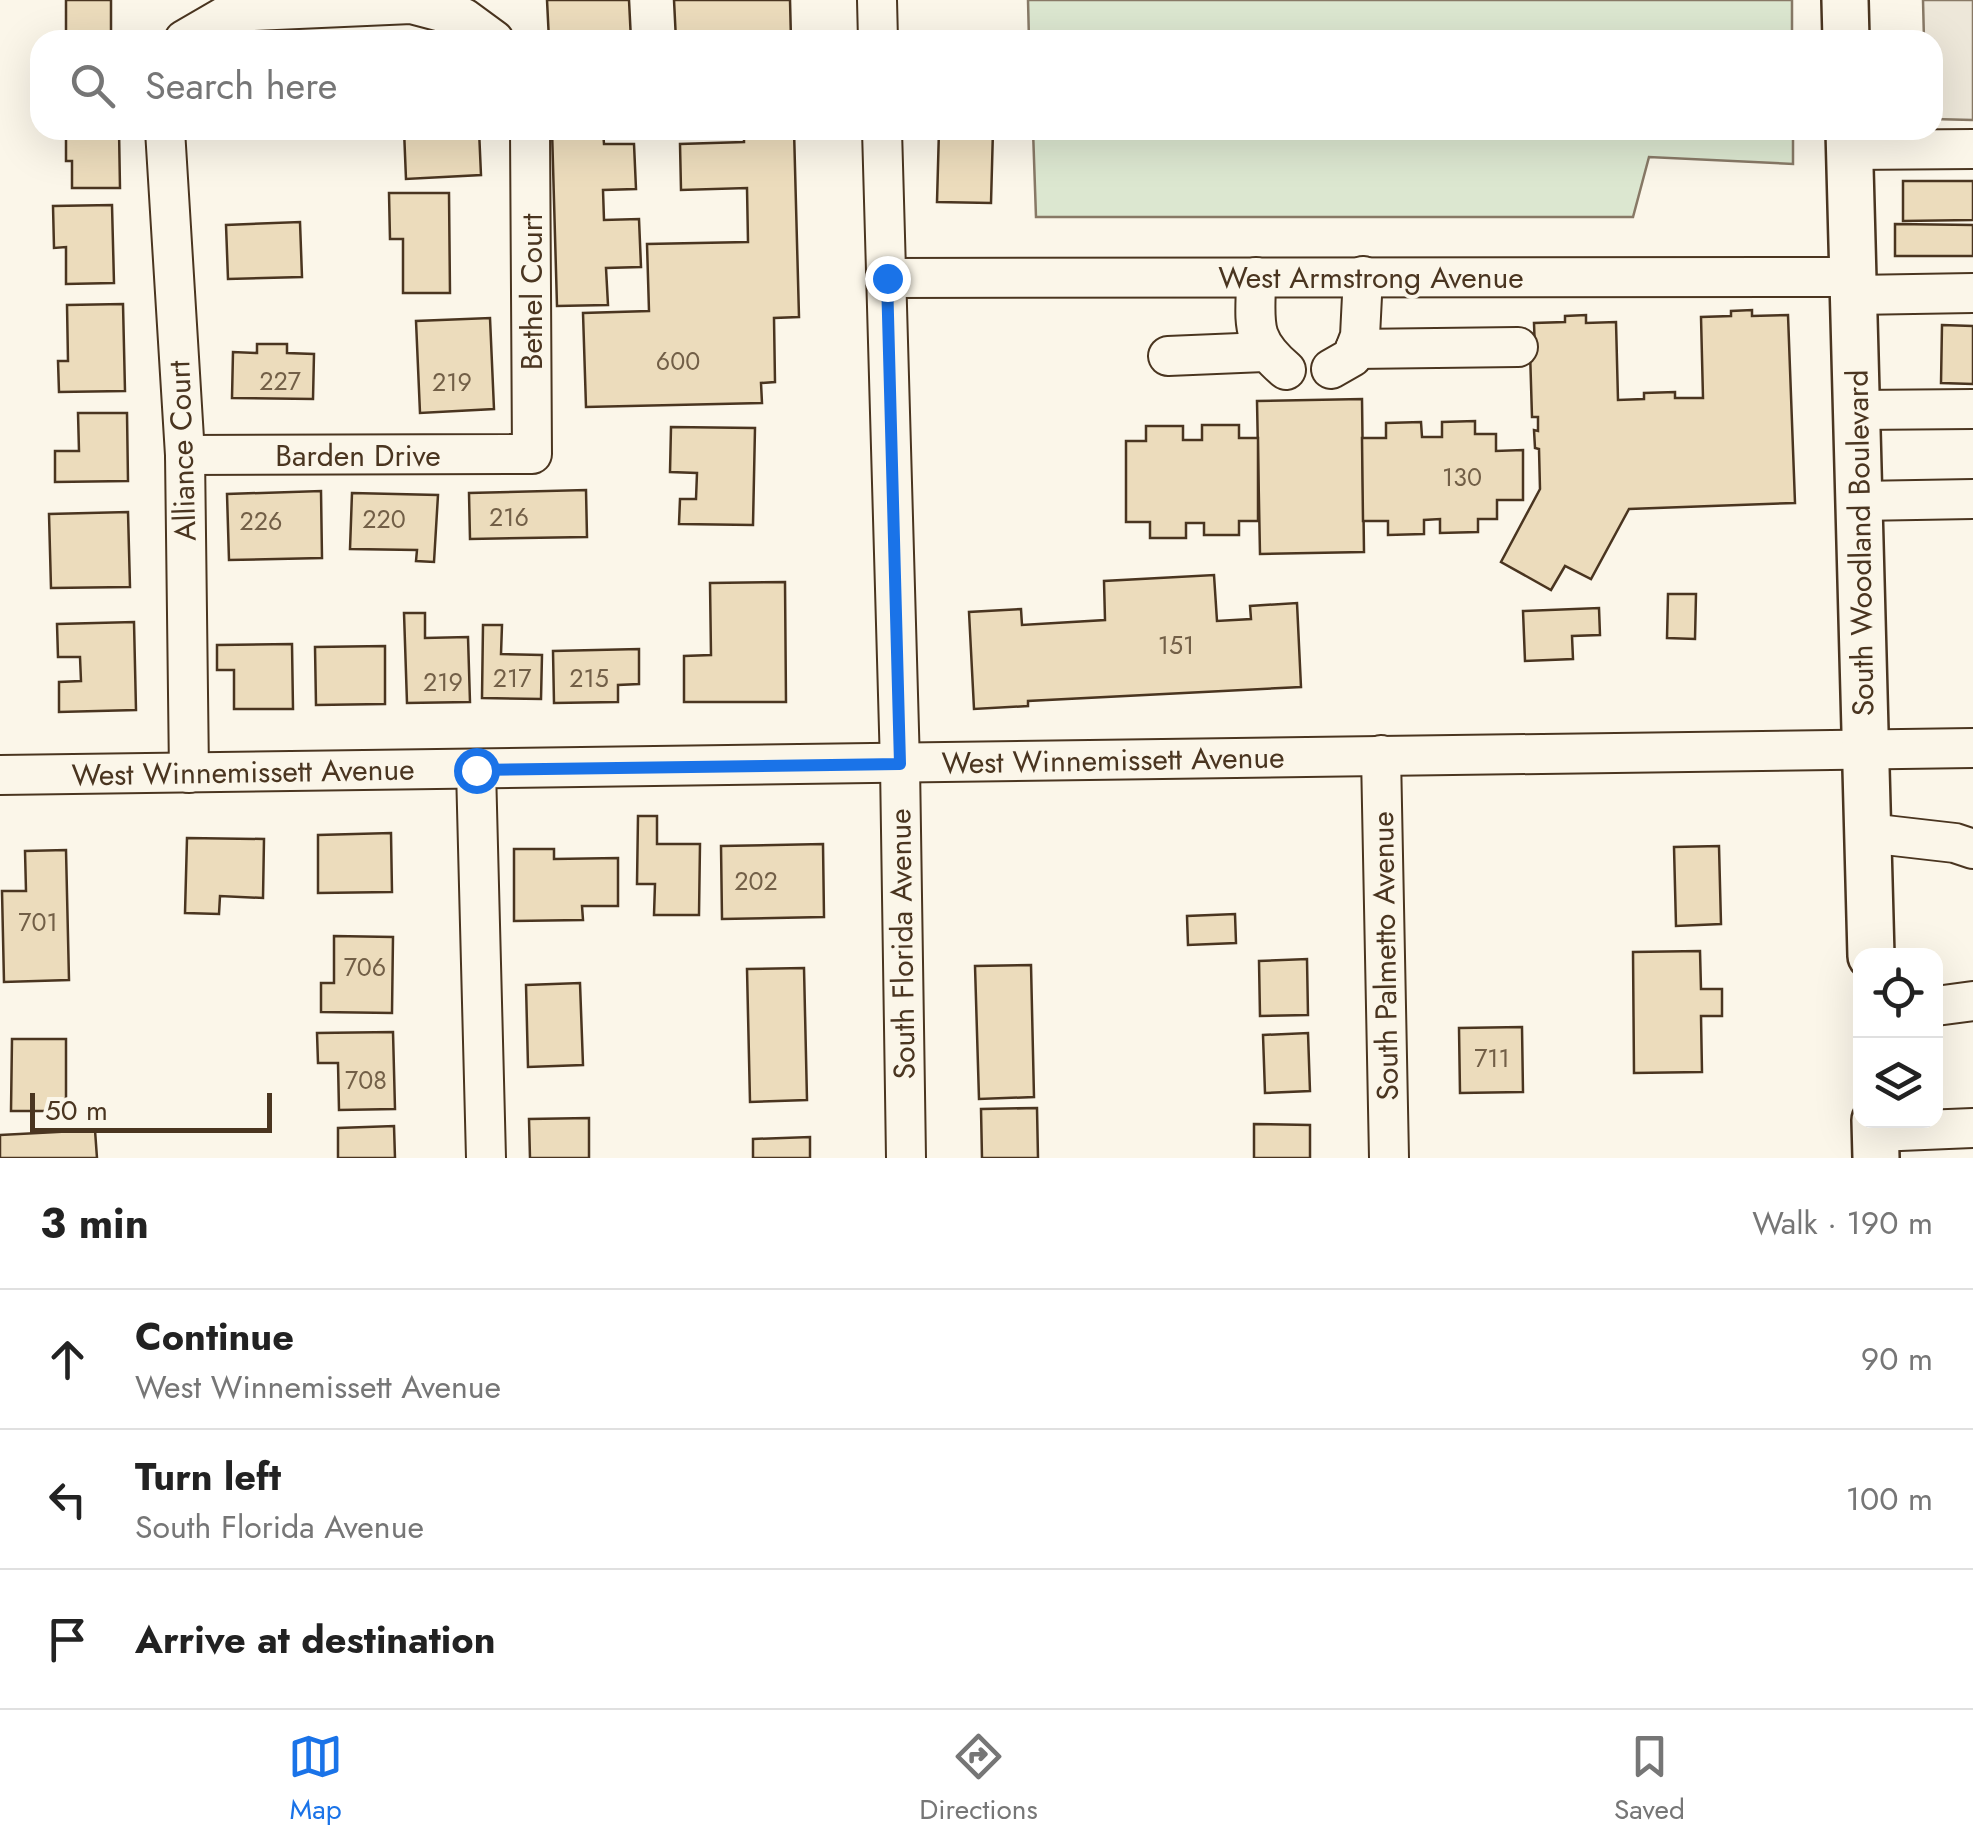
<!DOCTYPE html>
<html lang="en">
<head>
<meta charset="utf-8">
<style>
	body { margin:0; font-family:Jost,sans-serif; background:#f6f6f6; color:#222 }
	.controls { position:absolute; right:30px; bottom:30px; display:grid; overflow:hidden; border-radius:20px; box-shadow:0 10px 40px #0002 }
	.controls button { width:90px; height:90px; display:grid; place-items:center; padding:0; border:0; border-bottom:2px solid #e0e0e0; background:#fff; color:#222; font:50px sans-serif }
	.scale { position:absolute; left:30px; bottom:25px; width:242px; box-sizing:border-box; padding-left:10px; border:5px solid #4a3520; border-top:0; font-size:28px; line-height:35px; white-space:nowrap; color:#4a3520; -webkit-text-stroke:8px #fbf6e9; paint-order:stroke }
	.stop { position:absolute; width:30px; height:30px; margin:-22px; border:8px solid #1a73e8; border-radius:50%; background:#fff }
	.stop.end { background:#1a73e8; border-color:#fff; box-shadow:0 2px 10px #0008 }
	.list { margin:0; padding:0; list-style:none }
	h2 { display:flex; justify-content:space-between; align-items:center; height:130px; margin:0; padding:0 40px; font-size:42px }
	h2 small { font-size:32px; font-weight:400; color:#767676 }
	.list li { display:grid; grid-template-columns:65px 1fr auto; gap:30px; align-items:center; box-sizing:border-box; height:140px; padding:0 40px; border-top:2px solid #e0e0e0 }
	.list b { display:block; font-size:38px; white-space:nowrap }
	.list p { margin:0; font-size:32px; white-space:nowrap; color:#767676 }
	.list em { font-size:32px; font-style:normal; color:#767676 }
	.icon { flex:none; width:55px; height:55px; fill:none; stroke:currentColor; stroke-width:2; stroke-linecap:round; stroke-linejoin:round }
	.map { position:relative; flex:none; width:1973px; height:1158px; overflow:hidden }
	.search { position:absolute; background:#fff; box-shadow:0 10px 40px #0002; left:30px; right:30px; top:30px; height:110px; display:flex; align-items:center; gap:25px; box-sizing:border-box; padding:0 35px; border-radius:30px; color:#767676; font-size:38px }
	.sheet { height:550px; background:#fff }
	nav { display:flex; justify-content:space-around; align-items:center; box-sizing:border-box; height:140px; border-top:2px solid #e0e0e0; background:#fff; font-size:28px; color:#767676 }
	nav a { display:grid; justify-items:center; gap:5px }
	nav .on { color:#1a73e8 }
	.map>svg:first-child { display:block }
	.green { fill:#dce7d0; stroke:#887966; stroke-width:2.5 }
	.parking { fill:#ede7d9; stroke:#887966; stroke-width:2.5 }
	.building { fill:#ecdcbc; stroke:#4a3520; stroke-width:2.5 }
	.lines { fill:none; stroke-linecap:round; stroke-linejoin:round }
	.minor-casing { stroke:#4a3520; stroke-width:42 }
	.major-casing { stroke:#4a3520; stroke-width:50 }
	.minor { stroke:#fbf6e9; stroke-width:38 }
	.major { stroke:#fbf6e9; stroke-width:45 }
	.route { stroke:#1a73e8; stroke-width:12 }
	.labels { text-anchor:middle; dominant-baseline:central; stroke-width:8; stroke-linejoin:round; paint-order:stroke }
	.number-label { font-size:25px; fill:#725f47 }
	.street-label { font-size:30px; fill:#4a3520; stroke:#fbf6e9 }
</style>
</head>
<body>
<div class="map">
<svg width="1973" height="1158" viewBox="0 0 1973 1158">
	<rect width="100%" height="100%" fill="#fbf6e9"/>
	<!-- green -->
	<g class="green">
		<path d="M1028,0H1792V40H1029Z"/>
		<path d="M1033,130H1793V164L1649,157L1633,217H1036Z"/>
	</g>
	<!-- parking -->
	<path class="parking" d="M1923,0H1973V120L1933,119V40H1924Z"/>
	<!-- building -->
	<g class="building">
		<rect x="66" y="0" width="45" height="40"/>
		<path d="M547,0H629L631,40H549Z"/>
		<path d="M674,0H790L791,40H676Z"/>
		<path d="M66,130H119L120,188H72V161H66Z"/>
		<path d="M217,130H268V136L217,137Z"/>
		<path d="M404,130H479L481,175L406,179Z"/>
		<path d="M552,130H603L604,144H634L636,189L603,190L604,220L639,219L641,267L606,268L608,305L557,306Z"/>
		<path d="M744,130H794L799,317L774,318L775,382L761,383L762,403L586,407L583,313L649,311L647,244L748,242L747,188L681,190L680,144L744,142Z"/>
		<path d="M939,130H993L991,203L937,202Z"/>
		<path d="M1903,181H1973V220L1903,221Z"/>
		<path d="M389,193H449L450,293H403V239H390Z"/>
		<path d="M112,205L114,283L66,284V247L54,248L53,206Z"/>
		<path d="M300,222L302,277L228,279L226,225Z"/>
		<path d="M1895,224L1973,225V256H1895Z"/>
		<path d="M123,304L125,391L59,392L58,361H68L67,305Z"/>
		<path d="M1752,310V316L1788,315L1795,503L1629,509L1591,579L1565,566L1551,590L1501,562L1540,489L1539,449L1535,448L1534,430L1538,431V417H1532L1530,351L1535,352L1534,323L1565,322V316L1586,315V323L1616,322L1618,400L1644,399V393L1675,392V398H1703L1701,317L1731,316V311Z"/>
		<path d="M490,318L494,409L420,413L416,321Z"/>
		<path d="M1942,325L1973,326V384L1941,383Z"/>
		<path d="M257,344H287V353L314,354L313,399L232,398L233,352L257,353Z"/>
		<path d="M1362,399L1364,552L1260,554L1257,401Z"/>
		<path d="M78,413H127L128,481L55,482V451H79Z"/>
		<path d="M1475,421V434H1496V451L1523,450V500H1497V519H1478V532L1440,533V519L1424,520V534L1388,535V521H1363L1362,438H1386V423L1421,422L1422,437H1442V422Z"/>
		<path d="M1202,425H1239V438H1258V521H1239V535H1204V523H1186V538H1150V522H1126V441H1146V426H1183V440H1202Z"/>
		<path d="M671,427L755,428L753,525L679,524L680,499H696L697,473L670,472Z"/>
		<path d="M586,490L587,537L470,539L469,493Z"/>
		<path d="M321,491L322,558L229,560L227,494Z"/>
		<path d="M352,493L438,495L434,562L416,561L417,550L350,549Z"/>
		<path d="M128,512L130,587L51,588L49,514Z"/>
		<path d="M1214,575L1217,621L1251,619L1250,606L1297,603L1301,687L1028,701V706L974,709L969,612L1021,609L1022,625L1105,620L1104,581Z"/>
		<path d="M785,582L786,702H684V656L711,655L710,583Z"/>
		<path d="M1668,594H1696L1695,639L1667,638Z"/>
		<path d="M1599,608L1600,635L1572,636L1573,659L1525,661L1523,611Z"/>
		<path d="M404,613H425V638L468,637L470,702L407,703Z"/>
		<path d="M134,622L136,710L59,712V682L81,681L80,657H58L57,624Z"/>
		<path d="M483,625H502L501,654L542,655L541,699L482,698Z"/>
		<path d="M292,644L293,709H234V670H217V645Z"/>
		<path d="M385,646V704L316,705L315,647Z"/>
		<path d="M639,649V684L618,685V702L554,703L553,651Z"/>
		<path d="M638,816H657V844H700L699,915H654L655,884H637Z"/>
		<path d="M391,833L392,892L318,893V835Z"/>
		<path d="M187,838L264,839L263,898L220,896L219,914L185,913Z"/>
		<path d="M823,844L824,917L722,919L721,846Z"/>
		<path d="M1719,846L1721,924L1676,926L1674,847Z"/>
		<path d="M514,849H554V859L618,858V906H582L583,920L514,921Z"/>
		<path d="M66,850L69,980L4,982L2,891H26L25,851Z"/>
		<path d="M1235,914L1236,943L1188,945L1187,916Z"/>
		<path d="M334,936L393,937L392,1013L321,1012V983H334Z"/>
		<path d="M1700,951L1701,989H1722V1016H1701L1702,1072L1634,1073L1633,952Z"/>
		<path d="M1307,959L1308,1015L1260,1016L1259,961Z"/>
		<path d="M1031,965L1034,1097L979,1099L975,966Z"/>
		<path d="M804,968L807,1100L750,1102L747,969Z"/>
		<path d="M580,983L583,1065L528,1067L526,985Z"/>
		<path d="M1522,1027L1523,1092L1460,1093L1459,1028Z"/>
		<path d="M393,1032L395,1109L339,1110L338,1063H318L317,1033Z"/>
		<path d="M1308,1033L1310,1091L1265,1093L1263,1035Z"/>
		<path d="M12,1039H66V1111H11Z"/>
		<path d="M1037,1108L1038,1158H982L981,1109Z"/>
		<path d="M589,1118V1158H530L529,1119Z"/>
		<path d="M1254,1124L1310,1125V1158H1254Z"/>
		<path d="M394,1126L395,1158H338V1128Z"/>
		<path d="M95,1130L97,1158H0V1135Z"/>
		<path d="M810,1137V1158H753V1139Z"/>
	</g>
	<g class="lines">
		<defs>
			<g id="minor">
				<path d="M877,0L878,40"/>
				<path d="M184,40L232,12L411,4L464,18L494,40"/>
				<path d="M165,130L185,455L189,773"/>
				<path d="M882,130L900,765L906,1158"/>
				<path d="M1850,150L1973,149"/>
				<path d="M1256,277C1256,322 1248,338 1286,370"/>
				<path d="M887,278L1854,277"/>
				<path d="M1854,295L1973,293"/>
				<path d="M1355,349L1518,347"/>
				<path d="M1168,356L1264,352"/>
				<path d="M1331,369L1352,357L1360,336L1363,276"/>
				<path d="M1857,410L1973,409"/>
				<path d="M185,455L532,454L530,130"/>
				<path d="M1859,501L1973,499"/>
				<path d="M1381,755L1389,1158"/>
				<path d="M476,769L486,1158"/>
				<path d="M0,775L1973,748"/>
				<path d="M1868,833L1955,843L1973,849"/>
				<path d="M1936,1006L1973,1001"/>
				<path d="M1876,1132L1973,1128"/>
			</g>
			<g id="major">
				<path d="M1845,0L1846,40"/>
				<path d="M1849,130L1871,956"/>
				<path d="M1875,1120L1876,1158"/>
			</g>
		</defs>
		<!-- minor casing -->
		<use href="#minor" class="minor-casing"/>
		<!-- major casing -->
		<use href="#major" class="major-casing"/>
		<!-- minor -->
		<use href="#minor" class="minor"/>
		<!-- major -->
		<use href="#major" class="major"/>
	</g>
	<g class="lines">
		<!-- route -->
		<path class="route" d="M476,770L900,764L887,278"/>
	</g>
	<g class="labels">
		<!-- number labels -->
		<g class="number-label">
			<text x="678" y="361">600</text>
			<text x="280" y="381">227</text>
			<text x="452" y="382">219</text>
			<text x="1462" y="477">130</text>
			<text x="509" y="517">216</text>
			<text x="384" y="519">220</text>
			<text x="261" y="521">226</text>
			<text x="1176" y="645">151</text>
			<text x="512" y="678">217</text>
			<text x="589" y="678">215</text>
			<text x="443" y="682">219</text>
			<text x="756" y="881">202</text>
			<text x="38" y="922">701</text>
			<text x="365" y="967">706</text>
			<text x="1492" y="1058">711</text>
			<text x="366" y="1080">708</text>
		</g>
		<!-- street labels -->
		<g class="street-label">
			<text x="1371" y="277">West Armstrong Avenue</text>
			<text transform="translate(531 292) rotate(-90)">Bethel Court</text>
			<text transform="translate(182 451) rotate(-92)">Alliance Court</text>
			<text x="358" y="455">Barden Drive</text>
			<text transform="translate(1860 543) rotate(-91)">South Woodland Boulevard</text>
			<text transform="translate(1113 760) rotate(-1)">West Winnemissett Avenue</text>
			<text transform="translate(243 772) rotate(-1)">West Winnemissett Avenue</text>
			<text transform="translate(902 944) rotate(-91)">South Florida Avenue</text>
			<text transform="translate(1385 956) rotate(-91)">South Palmetto Avenue</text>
		</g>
	</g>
</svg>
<div class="controls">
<button><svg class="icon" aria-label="locate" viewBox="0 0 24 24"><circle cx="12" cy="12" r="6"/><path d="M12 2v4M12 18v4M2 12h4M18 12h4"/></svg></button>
<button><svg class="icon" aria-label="layers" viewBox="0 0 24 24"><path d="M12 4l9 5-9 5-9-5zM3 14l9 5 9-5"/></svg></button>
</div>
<div class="scale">50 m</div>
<div class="stop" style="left:476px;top:770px"></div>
<div class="stop end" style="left:887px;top:278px"></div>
<div class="search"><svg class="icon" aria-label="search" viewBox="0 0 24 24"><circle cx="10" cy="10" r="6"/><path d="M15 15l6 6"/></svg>Search here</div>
</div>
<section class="sheet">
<h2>3 min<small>Walk · 190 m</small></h2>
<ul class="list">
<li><svg class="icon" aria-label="ahead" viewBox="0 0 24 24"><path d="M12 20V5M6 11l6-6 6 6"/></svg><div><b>Continue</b><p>West Winnemissett Avenue</p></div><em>90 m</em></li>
<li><svg class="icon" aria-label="left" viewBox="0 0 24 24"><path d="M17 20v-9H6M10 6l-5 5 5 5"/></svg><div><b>Turn left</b><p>South Florida Avenue</p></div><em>100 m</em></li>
<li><svg class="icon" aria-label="arrive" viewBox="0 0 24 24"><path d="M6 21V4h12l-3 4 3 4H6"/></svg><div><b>Arrive at destination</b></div></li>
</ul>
</section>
<nav>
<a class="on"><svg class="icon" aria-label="map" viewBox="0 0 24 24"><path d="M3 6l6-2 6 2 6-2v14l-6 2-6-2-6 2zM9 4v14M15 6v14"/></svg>Map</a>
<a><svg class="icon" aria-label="directions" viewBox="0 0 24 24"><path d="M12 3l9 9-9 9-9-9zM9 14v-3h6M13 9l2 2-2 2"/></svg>Directions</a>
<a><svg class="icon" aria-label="saved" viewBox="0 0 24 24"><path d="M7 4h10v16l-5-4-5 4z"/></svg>Saved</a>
</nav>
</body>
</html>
